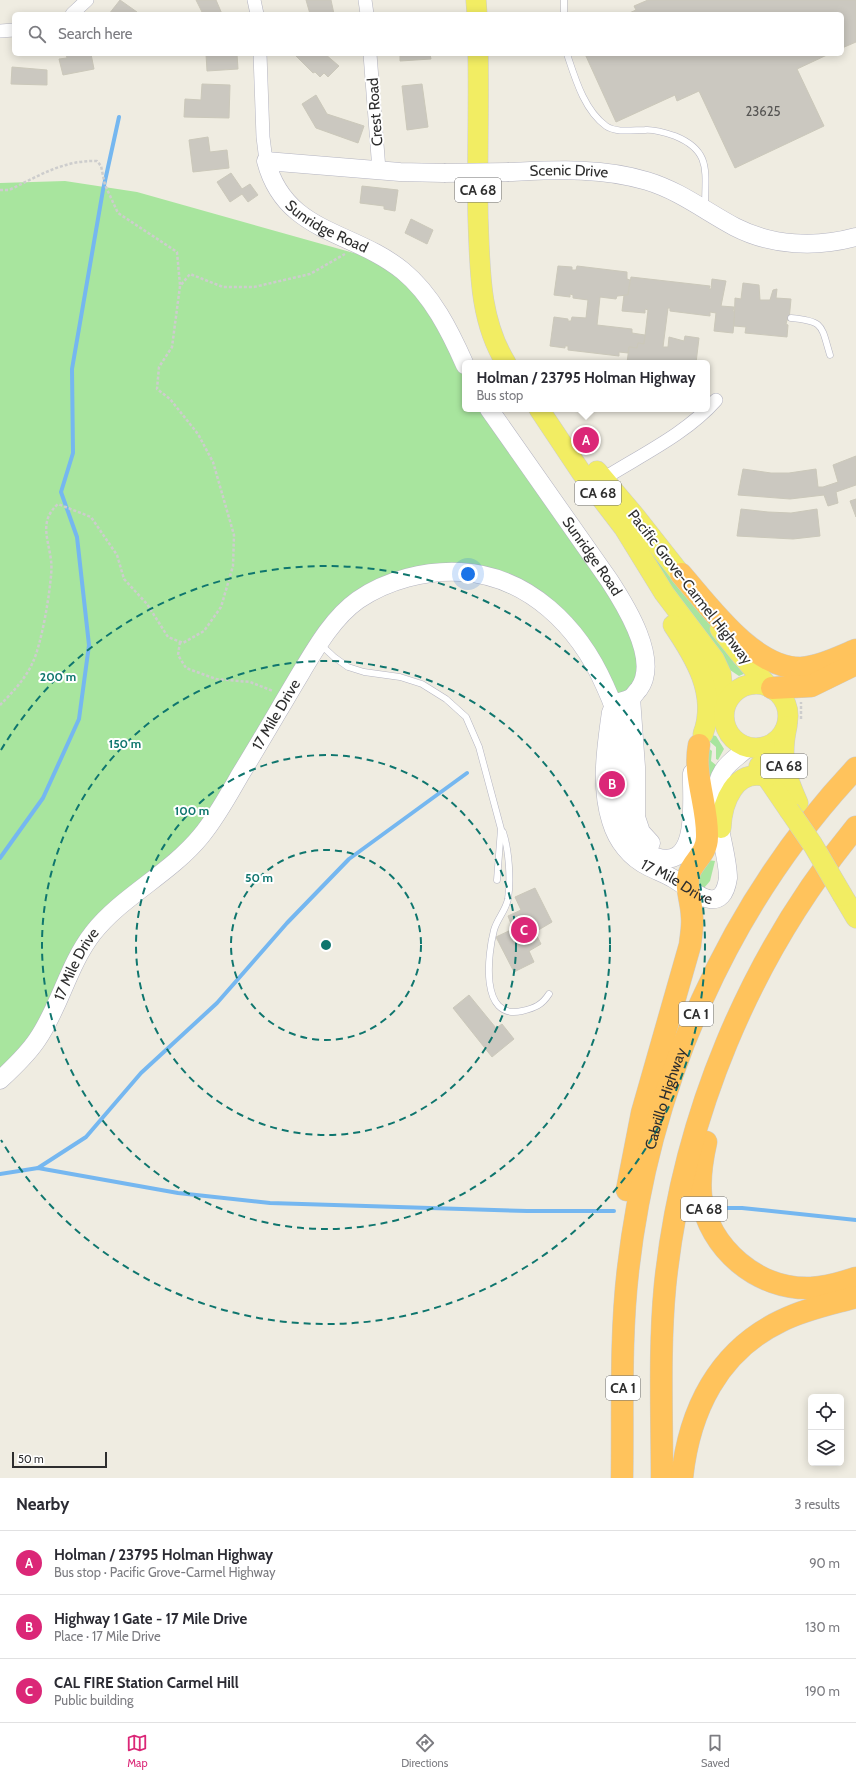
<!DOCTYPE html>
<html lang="en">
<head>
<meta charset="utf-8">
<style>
	body { margin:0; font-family:Cabin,sans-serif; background:#f2f2f3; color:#2b2b33 }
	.controls { position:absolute; right:12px; bottom:12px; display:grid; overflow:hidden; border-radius:6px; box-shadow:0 2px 10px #0003 }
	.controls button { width:36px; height:36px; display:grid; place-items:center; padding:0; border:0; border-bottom:1px solid #e1e1e2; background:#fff; color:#2b2b33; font:20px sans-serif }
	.scale { position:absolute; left:12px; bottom:10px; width:95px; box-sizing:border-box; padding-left:4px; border:2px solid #2e2e2e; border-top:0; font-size:11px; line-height:14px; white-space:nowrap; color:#2e2e2e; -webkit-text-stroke:3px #fff; paint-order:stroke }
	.you { position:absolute; left:468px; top:574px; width:14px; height:14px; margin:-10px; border:3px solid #fff; border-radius:50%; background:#1a73e8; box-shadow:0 0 0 6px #1a73e833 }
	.badge { display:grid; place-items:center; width:26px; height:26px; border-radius:50%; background:#db2777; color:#fff; font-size:13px; font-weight:700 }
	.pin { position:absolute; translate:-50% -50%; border:2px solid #fff; box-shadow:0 1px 4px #0006 }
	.popup { position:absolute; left:462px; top:360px; width:248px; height:52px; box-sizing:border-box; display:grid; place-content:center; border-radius:6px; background:#fff; filter:drop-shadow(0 1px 3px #0005); font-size:13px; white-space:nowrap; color:#7c7c81 }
	.popup b { font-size:15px; color:#2b2b33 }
	.popup::after { content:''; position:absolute; left:50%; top:100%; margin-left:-8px; border:8px solid transparent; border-top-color:#fff }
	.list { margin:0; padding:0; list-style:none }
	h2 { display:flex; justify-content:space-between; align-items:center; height:52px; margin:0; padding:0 16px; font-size:17px }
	h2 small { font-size:13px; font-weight:400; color:#7c7c81 }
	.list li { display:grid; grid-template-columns:26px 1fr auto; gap:12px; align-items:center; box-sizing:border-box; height:64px; padding:0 16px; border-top:1px solid #e1e1e2 }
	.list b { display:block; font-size:15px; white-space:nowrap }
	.list p { margin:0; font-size:13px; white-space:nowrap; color:#7c7c81 }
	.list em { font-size:13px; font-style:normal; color:#7c7c81 }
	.icon { flex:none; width:22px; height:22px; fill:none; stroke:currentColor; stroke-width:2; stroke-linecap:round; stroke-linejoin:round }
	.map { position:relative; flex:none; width:856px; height:1478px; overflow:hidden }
	.search { position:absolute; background:#fff; box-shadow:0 2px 10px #0003; left:12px; right:12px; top:12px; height:44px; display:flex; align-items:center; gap:10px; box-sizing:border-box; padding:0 14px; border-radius:6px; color:#7c7c81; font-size:15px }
	.sheet { height:244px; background:#fff }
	nav { display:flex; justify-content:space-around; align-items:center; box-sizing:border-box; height:56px; border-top:1px solid #e1e1e2; background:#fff; font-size:11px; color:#7c7c81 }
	nav a { display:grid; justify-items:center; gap:2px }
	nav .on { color:#db2777 }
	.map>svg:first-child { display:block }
	.green { fill:#a8e59e }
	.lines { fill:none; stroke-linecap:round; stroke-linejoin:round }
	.stream { stroke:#75b7f0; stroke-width:4 }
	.building { fill:#cbc8c0; stroke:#cbc8ba }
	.lane-casing { stroke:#b4b4c1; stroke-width:7 }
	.street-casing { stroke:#b4b4c1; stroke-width:14 }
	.secondary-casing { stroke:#b4b4c1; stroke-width:19 }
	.primary-casing { stroke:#cdcdcd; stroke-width:21 }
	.highway-casing { stroke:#cdcdcd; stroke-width:23 }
	.path { stroke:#cdcdcd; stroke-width:2.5; stroke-dasharray:3 2; stroke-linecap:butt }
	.lane { stroke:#fff; stroke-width:6 }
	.street { stroke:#fff; stroke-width:13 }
	.secondary { stroke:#fff; stroke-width:18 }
	.primary { stroke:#f2ed63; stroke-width:20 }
	.highway { stroke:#ffc35c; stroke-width:22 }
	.secondary-bridge-casing { stroke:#b4b4c1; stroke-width:19; stroke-linecap:butt }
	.primary-bridge-casing { stroke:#cdcdcd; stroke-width:21; stroke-linecap:butt }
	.secondary-bridge { stroke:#fff; stroke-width:18 }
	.primary-bridge { stroke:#f2ed63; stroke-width:20 }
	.ring { fill:none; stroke:#0f766e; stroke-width:2; stroke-dasharray:7 5 }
	.labels { text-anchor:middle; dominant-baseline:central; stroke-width:4; stroke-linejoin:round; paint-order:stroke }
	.number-label { font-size:13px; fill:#555452 }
	.shield { fill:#fff; stroke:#6d6d6d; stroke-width:1 }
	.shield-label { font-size:14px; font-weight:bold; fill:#2e2e2e }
	.street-label { font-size:15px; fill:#2e2e2e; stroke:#fff }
	.centre { fill:#0f766e; stroke:#fff; stroke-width:2 }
	.ring-label { font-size:12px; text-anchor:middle; font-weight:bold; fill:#0f766e; stroke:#fff; stroke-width:4; stroke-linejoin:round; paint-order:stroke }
</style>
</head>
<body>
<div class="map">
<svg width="856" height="1478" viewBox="0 0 856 1478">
	<rect width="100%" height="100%" fill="#efece1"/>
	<!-- green -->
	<g class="green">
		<path d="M65,181L137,192L393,264L465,365V409H489L601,568L647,670L613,704L556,614L460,572L356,601L225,800L116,911L0,1080V183Z"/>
		<path d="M632,523L679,581L746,673L739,676L730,670L666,584Z"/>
		<path d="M712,735L716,736L724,749L718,760L716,759V747L709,741Z"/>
		<path d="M707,747L712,751L711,761L716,765L711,776H705Z"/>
		<path d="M772,753L774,754L778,771L774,772L766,762L767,757Z"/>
		<path d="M708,860L715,861L710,881L704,888H699L697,879Z"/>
	</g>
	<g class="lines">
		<!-- stream -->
		<g class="stream">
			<path d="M0,858L43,798L79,719L89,645L77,537L61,492L73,453L72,369L103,190L119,117"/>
			<path d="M38,1168L86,1137L141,1073L217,1003L287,923L349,859L467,773"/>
			<path d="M0,1174L38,1168L178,1193L270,1203L527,1211H614"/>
			<path d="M715,1208H742L856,1220"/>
		</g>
	</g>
	<!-- building -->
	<g class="building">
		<path d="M120,0L137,12L135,14H109Z"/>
		<path d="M196,0H216L222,14H203Z"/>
		<path d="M306,0H331L334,14H310Z"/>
		<path d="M648,0H856V42L842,48V14H627L636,10L634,6Z"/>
		<path d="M66,54H91L94,69L63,75L59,59L67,58Z"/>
		<path d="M206,54H237L238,69L207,71Z"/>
		<path d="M294,54H325L339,66L328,77L324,73L320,77L315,72L313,73Z"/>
		<path d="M400,54H430L431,59L400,61Z"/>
		<path d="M585,54H829L797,69L824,126L735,168L699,91L677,101L675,95L616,122Z"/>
		<path d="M12,67L47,70V85L11,84Z"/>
		<path d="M202,84L230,85L229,118L184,117L185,99L201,100Z"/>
		<path d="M422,84L428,127L407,130L402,86Z"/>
		<path d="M316,95L327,114L364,126L358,143L316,128L302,104Z"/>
		<path d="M208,137L210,152L227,150L229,168L193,172L189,140Z"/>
		<path d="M231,173L242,189L250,184L258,195L248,202L242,194L230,202L217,182Z"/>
		<path d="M362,186L398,190L395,211L384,209V206L360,203Z"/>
		<path d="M411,219L433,230L427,244L405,233Z"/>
		<path d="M558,266L572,267V270H576L577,266L627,272V279L630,280L628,295L617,296L616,299L600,297L597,325L632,329V333L645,335L644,344L638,343L637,348L629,347L628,353L619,352V356L568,350V346H565V348L550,346L554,317L568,319V321H571L572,317L586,318L588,300L573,298V295L570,294V297L554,295Z"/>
		<path d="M631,277L710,286L709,289H711L712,279L726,281L721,306L734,307L733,311L735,312L733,333L714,331L716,313L710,312V316L670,311V308H668L663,347H668L669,337L684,341L685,336L699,338L696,363H627L629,347L637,348L638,343L644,344L648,310L645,309V313L622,311L624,295H628Z"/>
		<path d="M743,283L759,285L760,300H770L773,290L777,289L776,298L791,299L789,320H787L786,324L788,325L787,337L745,333L746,327L734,326L735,298L741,299Z"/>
		<path d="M856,456V485L836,492L838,503L828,506L824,495L790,499L738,495L743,469L771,473H789L816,469L818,487H823L838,482L833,465Z"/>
		<path d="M856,499V517L850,501Z"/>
		<path d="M741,509L768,512L791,513L817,509L820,536L793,539L737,536Z"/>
		<path d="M535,888L552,922L535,932L541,944L529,951L534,962L514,972L496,937L513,929L508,916L521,910L515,897Z"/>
		<path d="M469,995L496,1028L502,1024L514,1039L492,1057L453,1008Z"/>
	</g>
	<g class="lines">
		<defs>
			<g id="lane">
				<path d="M564,0V14"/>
				<path d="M567,54C575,78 584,110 606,126C616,133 633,130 645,130C654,129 666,133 675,136C712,151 705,172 705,207"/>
				<path d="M791,318C824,321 821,325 830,355"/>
				<path d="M320,644L334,657L348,667L364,672L400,677L422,684L446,699L466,717L479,747L501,829L497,880"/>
				<path d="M503,832C509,850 511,880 508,899C506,910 497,919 494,930C488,953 479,1021 522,1011C535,1008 542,1005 549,994"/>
			</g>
			<g id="street">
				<path d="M254,0L257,14"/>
				<path d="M365,0L367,14"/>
				<path d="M72,14L87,0"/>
				<path d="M0,31L14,30"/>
				<path d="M260,54L263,137L266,161"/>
				<path d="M370,54L379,170"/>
				<path d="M603,479C641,455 686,434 716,400"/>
			</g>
			<g id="secondary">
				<path id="s1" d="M509,172C555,170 602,167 647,181C680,191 705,211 735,227C772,246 816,248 856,237"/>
				<path id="s2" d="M444,173L400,172L266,161C285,234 353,230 403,271C432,295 450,331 465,365"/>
				<path id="s3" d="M489,409L609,580C626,606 660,660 639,689C636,692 633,697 631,698C626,701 618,702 613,704"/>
				<path d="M631,698L636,767V817L641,832L651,843"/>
				<path id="s4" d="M611,712C606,747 600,787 611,821C617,841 630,858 649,867C657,871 666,874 674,879C692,890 722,919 728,878C728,847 705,798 723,771C728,762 739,756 747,748"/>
				<path id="s5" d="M0,1080C13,1068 27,1055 37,1040C60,1007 68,965 93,933C122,896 170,874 201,836C216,818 228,796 240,775C261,741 281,706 302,671C317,646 334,617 358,600C387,580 426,570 461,572C529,576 579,627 605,686C612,701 618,716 620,732C624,761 615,803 626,829C632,842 642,853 656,857C701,871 691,797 692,773"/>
			</g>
			<g id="primary">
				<path d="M476,0L477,14"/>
				<path d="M478,54C479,109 477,164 478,218C480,268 479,320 506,363"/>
				<path d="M539,409L581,472L624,528L664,593L714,659L721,674L723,694L726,703"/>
				<path d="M597,471L635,516L690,586"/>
				<path d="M673,625C694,656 718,694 703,734"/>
				<path d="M720,629L741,655L769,687"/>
				<circle cx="756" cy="716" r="32"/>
				<path d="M787,726C780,758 785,774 798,803"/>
				<path d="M759,766L789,810"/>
				<path d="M721,828C722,803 735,767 767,777"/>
				<path d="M843,896L856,918"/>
			</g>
			<g id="highway">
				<path d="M681,574C709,606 754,669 801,668C819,667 839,657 856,650"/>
				<path d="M772,688L811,686L856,664"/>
				<path d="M706,1142C702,1160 699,1178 701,1196C709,1249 758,1290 811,1288C827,1287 841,1283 856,1278"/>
				<path d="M627,1190L642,1113L690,945C691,935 693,926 692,917C692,903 685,888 689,874C693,861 707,854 707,837C708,806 693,776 699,745"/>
				<path id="s6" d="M622,1478C623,1409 620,1339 628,1270C649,1084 728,904 856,768"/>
				<path d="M662,1478C662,1414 659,1349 665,1286C682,1119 749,957 856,827"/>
				<path d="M682,1478C689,1411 718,1351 781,1321C805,1309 831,1304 856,1297"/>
			</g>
		</defs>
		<!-- lane casing -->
		<use href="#lane" class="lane-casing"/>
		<!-- street casing -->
		<use href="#street" class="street-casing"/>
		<!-- secondary casing -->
		<use href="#secondary" class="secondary-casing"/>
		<!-- primary casing -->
		<use href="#primary" class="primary-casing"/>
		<!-- highway casing -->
		<use href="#highway" class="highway-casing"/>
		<!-- path -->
		<g class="path">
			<path d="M0,190H9C39,176 63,160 97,161L101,166L105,185L118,213L177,252L180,285"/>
			<path d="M180,642L178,655L186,668L216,679L250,682L273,691"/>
			<path d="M0,705C12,693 26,678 33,662C41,644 48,604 50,585C51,577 52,568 51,560C48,538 39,521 58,504L91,517L117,555L124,579L147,604L168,637L183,643L204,631L221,607L233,566L234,535L213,462L198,434L170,399L157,389L159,367L172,347L180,286L190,274L223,287H254L310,274L345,254"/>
			<path d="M801,719V702"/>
		</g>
		<!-- lane -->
		<use href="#lane" class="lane"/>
		<!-- street -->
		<use href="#street" class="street"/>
		<!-- secondary -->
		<use href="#secondary" class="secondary"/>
		<!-- primary -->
		<use href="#primary" class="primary"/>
		<!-- highway -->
		<use href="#highway" class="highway"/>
		<defs>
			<path id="secondary-bridge" d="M444,173L509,172"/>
			<path id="primary-bridge" d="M789,810L813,845L843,896"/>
		</defs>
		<!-- secondary-bridge casing -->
		<use href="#secondary-bridge" class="secondary-bridge-casing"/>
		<!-- primary-bridge casing -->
		<use href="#primary-bridge" class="primary-bridge-casing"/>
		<!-- secondary-bridge -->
		<use href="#secondary-bridge" class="secondary-bridge"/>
		<!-- primary-bridge -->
		<use href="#primary-bridge" class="primary-bridge"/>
	</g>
	<!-- distance rings -->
	<g class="ring">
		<circle cx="326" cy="945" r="95"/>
		<circle cx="326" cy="945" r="190"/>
		<circle cx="326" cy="945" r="284"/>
		<path d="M1 750A379 379 0 1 1 1 1140"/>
	</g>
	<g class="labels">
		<!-- number labels -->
		<g class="number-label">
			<text x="763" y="111">23625</text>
		</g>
		<!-- shield labels -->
		<g class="shield">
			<rect x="455" y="178" width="46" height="24" rx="3"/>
			<rect x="575" y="481" width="46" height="24" rx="3"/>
			<rect x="761" y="754" width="46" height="24" rx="3"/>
			<rect x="679" y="1002" width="34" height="24" rx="3"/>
			<rect x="681" y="1197" width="46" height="24" rx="3"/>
			<rect x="606" y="1376" width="34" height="24" rx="3"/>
		</g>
		<g class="shield-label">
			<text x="478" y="190">CA 68</text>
			<text x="598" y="493">CA 68</text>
			<text x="784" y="766">CA 68</text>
			<text x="696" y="1014">CA 1</text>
			<text x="704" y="1209">CA 68</text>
			<text x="623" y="1388">CA 1</text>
		</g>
		<!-- street labels -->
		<g class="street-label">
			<text transform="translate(375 112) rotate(-94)">Crest Road</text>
			<text stroke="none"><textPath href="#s1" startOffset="60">Scenic Drive</textPath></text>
			<text stroke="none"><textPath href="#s2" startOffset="272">Sunridge Road</textPath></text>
			<text stroke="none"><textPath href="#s3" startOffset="180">Sunridge Road</textPath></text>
			<text transform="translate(690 587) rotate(52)">Pacific Grove-Carmel Highway</text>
			<text stroke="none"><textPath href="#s5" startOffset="464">17 Mile Drive</textPath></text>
			<text stroke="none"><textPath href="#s4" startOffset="203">17 Mile Drive</textPath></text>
			<text stroke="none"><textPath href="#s5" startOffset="140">17 Mile Drive</textPath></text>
			<text stroke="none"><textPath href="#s6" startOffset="384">Cabrillo Highway</textPath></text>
		</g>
	</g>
	<circle cx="326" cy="945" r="6" class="centre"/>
	<g class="ring-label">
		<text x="58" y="681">200 m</text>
		<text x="125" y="748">150 m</text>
		<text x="192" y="815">100 m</text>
		<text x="259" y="882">50 m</text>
	</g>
</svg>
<div class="controls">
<button><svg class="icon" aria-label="locate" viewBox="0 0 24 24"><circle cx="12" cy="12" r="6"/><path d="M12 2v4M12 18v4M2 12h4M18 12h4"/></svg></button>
<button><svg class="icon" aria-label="layers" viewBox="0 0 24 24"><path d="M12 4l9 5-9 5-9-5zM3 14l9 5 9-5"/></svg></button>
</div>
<div class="scale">50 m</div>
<div class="you"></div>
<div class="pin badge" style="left:586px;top:440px">A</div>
<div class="popup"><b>Holman / 23795 Holman Highway</b>Bus stop</div>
<div class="pin badge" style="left:612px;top:784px">B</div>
<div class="pin badge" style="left:524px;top:930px">C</div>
<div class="search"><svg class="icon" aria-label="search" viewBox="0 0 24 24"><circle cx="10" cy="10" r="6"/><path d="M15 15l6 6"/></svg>Search here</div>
</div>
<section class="sheet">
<h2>Nearby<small>3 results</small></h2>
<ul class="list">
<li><span class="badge">A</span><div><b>Holman / 23795 Holman Highway</b><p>Bus stop · Pacific Grove-Carmel Highway</p></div><em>90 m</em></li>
<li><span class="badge">B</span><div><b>Highway 1 Gate - 17 Mile Drive</b><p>Place · 17 Mile Drive</p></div><em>130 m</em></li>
<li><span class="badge">C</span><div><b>CAL FIRE Station Carmel Hill</b><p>Public building</p></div><em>190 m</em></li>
</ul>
</section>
<nav>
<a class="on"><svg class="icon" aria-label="map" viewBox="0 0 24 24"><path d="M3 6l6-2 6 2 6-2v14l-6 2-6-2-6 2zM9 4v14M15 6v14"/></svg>Map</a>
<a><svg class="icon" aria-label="directions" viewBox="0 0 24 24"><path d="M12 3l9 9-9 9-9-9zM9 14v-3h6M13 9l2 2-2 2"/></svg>Directions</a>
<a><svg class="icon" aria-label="saved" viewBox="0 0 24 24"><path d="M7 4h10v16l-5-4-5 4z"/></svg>Saved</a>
</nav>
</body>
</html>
